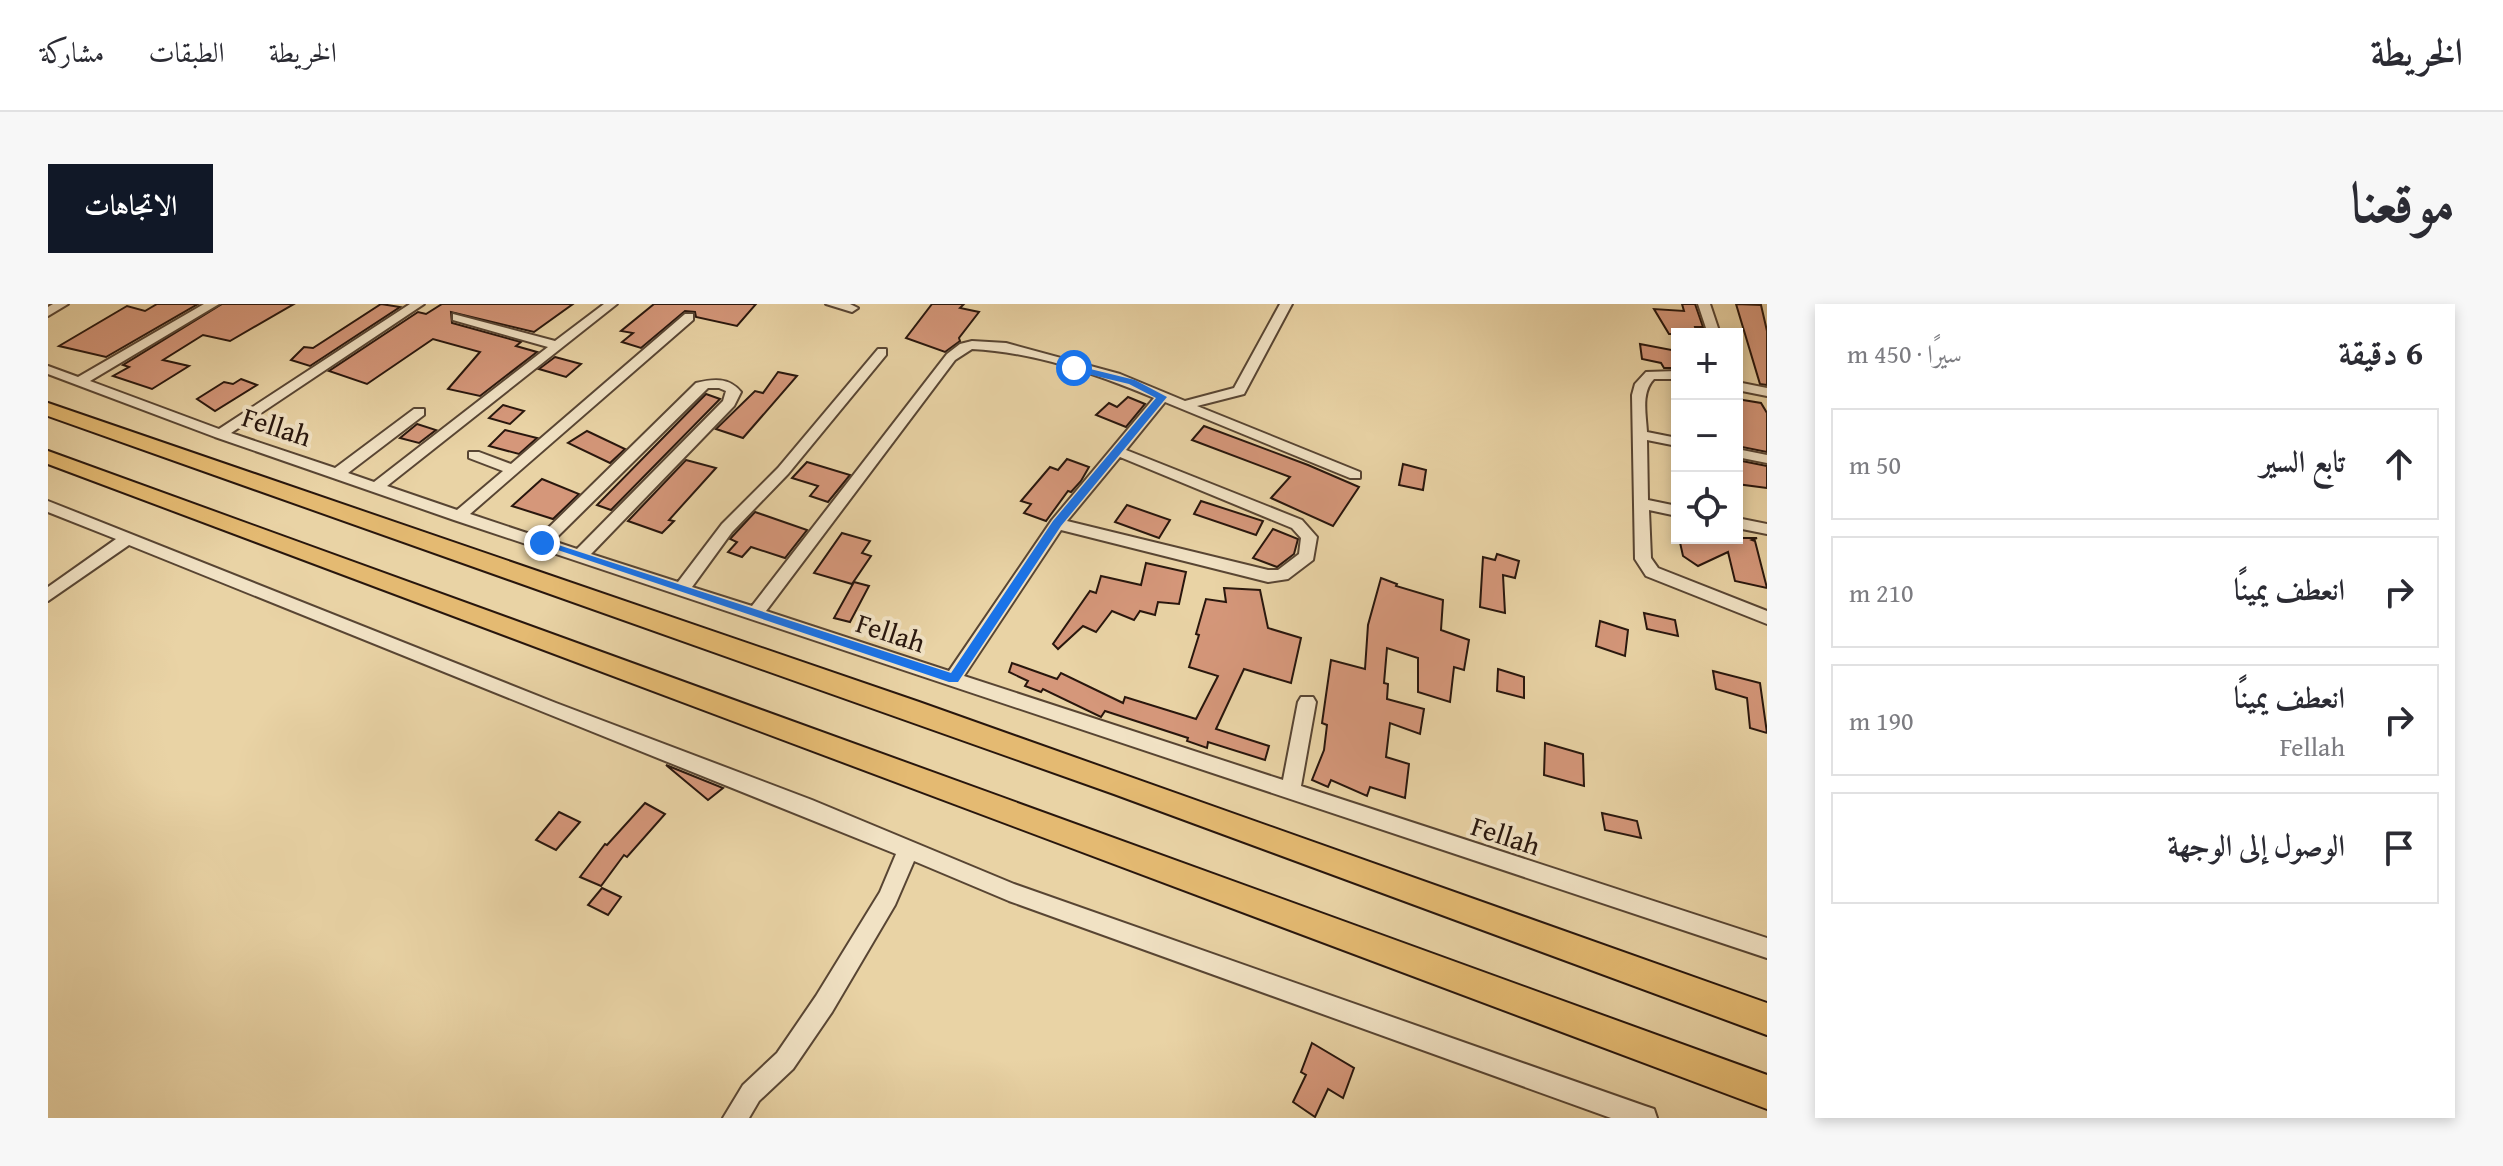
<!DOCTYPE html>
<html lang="ar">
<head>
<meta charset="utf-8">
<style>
	body { margin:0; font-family:"Gentium Book Plus",Amiri,serif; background:#f7f7f7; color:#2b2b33; direction:rtl }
	.controls { position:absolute; right:24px; top:24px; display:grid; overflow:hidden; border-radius:0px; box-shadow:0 4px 12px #0003 }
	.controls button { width:72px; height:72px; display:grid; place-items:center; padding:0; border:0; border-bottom:2px solid #e1e1e2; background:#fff; color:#2b2b33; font:40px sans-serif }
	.stop { position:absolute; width:24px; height:24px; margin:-18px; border:6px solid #1a73e8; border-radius:50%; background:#fff }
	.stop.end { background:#1a73e8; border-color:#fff; box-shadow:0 2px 8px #0008 }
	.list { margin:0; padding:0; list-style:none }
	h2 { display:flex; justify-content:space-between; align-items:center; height:104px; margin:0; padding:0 32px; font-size:34px }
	h2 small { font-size:26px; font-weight:400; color:#7c7c81 }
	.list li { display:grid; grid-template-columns:52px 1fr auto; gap:24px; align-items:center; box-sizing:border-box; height:112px; margin:0 16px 16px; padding:0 16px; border:2px solid #e1e1e2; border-radius:0px }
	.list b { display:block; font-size:30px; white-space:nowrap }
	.list p { margin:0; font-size:26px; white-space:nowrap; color:#7c7c81 }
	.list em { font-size:26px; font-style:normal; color:#7c7c81 }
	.icon { flex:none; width:44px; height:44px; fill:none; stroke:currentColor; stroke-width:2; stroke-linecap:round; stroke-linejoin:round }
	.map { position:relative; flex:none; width:1719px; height:814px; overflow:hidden; direction:ltr; border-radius:0px }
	header { display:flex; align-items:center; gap:48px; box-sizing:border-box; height:112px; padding:0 40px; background:#fff; border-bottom:2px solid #e1e1e2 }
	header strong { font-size:38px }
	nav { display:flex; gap:44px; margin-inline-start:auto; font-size:28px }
	.intro { display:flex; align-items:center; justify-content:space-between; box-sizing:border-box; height:192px; padding:0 48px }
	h1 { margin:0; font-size:56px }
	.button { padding:20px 36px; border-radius:0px; background:#111827; color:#fff; font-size:28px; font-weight:700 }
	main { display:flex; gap:48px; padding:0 48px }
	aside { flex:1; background:#fff; border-radius:0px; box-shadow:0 4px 12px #0003 }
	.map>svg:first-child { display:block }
	.building { fill:#d5977a; stroke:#28160d; stroke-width:2 }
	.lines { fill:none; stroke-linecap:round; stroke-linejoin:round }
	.minor-casing { stroke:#584533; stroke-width:4 }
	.highway-casing { stroke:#28160d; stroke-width:4 }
	.minor { fill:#f1e2c4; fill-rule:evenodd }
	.highway { fill:#e4ba72; fill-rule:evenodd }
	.route { fill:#1a73e8 }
	.labels { text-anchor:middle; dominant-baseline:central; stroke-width:8; stroke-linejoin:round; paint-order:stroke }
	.street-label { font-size:28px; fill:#28160d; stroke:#f1e2c4 }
</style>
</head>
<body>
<header>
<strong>الخريطة</strong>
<nav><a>الخريطة</a><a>الطبقات</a><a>مشاركة</a></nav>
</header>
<div class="intro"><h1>موقعنا</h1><a class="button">الاتجاهات</a></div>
<main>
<aside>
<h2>6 دقيقة<small>سيرًا · 450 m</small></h2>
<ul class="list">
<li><svg class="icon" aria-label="ahead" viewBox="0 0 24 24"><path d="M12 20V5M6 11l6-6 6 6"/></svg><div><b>تابع السير</b></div><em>50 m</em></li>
<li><svg class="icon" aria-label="right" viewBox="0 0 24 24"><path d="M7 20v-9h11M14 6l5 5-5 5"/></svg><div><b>انعطف يمينًا</b></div><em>210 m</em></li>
<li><svg class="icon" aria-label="right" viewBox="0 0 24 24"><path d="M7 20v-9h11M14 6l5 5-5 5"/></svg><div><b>انعطف يمينًا</b><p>Fellah</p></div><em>190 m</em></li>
<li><svg class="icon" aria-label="arrive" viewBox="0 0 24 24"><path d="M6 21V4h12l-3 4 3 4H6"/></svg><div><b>الوصول إلى الوجهة</b></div></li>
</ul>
</aside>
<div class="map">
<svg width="1719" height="814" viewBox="0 0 1719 814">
	<rect width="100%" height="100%" fill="#e9d3a5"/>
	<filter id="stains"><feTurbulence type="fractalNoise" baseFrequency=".0025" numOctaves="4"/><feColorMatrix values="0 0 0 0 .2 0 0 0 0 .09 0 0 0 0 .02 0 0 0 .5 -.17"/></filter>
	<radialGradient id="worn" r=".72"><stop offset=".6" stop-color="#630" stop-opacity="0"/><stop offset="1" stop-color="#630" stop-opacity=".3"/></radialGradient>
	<!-- building -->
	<g class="building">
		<path d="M109,0H150L58,53L11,42L79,2L97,7Z"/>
		<path d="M174,0H246L182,37L155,31L115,56L141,62L104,85L65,72L81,63L75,61Z"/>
		<path d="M333,0L352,3L262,62L243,56L256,43L265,44Z"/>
		<path d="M394,0H525L486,28L403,8L404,19L473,38L468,42L489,48L432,92L400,85L432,48L385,35L319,80L281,67L370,8L378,10Z"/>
		<path d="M606,0H708L689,22L648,13L647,8L637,7L593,44L574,38L585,29L573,27Z"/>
		<path d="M884,0H916L912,4L931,8L911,34L912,37L897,48L858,34Z"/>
		<path d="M1634,0H1647L1655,23H1647L1649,30H1621L1606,5L1636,7Z"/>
		<path d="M1688,0L1713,1L1719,27V81L1712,80Z"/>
		<path d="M1592,40L1629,47V64H1616L1613,59L1594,55Z"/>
		<path d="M507,53L533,60L518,73L491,65Z"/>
		<path d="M730,68L749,72L695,134L668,125L707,87L715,89Z"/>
		<path d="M193,75L209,81L167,107L149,95L176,78L185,80Z"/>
		<path d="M658,90L672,95L563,206L549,201Z"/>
		<path d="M1080,93L1097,100L1078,123L1048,111L1061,99L1069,103Z"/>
		<path d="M1689,95L1713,99L1719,109V148L1689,142Z"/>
		<path d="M455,101L476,107L462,120L441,114Z"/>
		<path d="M369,120L388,126L371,139L352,134Z"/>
		<path d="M1156,122L1260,161L1311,183L1285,222L1223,194L1242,173L1144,136Z"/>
		<path d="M457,126L489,134L471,150L441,142Z"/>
		<path d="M539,127L577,145L562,159L520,139Z"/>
		<path d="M1019,155L1041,163L1033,177L1023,188L1020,187L998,217L976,209L983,200L973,197L1002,163L1010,166Z"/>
		<path d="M638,156L668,164L621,216L626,217L614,229L580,217Z"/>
		<path d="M1689,156L1719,162V184L1689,180Z"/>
		<path d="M759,158L802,171L780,198L762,192L770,182L744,174Z"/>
		<path d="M1355,160L1378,166L1375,186L1351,181Z"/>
		<path d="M494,175L531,190L505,215L464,202Z"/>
		<path d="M1153,197L1215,217L1208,231L1146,210Z"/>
		<path d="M1079,201L1122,216L1111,234L1067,218Z"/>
		<path d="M707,208L759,226L737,254L703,243L694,253L680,248L689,238L682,235Z"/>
		<path d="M1225,225L1250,235L1246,250L1229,263L1205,254Z"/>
		<path d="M794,229L822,237L814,249L823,252L804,280L766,269Z"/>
		<path d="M1631,234H1709L1704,236L1707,237L1719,284L1687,277L1680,248L1650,262L1635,252Z"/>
		<path d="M1449,250L1471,257L1467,274L1455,271L1457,309L1432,303L1435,253L1447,256Z"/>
		<path d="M1098,259L1138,268L1131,300L1110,298L1107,311L1092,307L1086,316L1064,307L1048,328L1035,322L1010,345L1005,340L1042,287L1048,289L1053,272L1093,281Z"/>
		<path d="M1333,274L1349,280L1348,282L1395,296L1393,326L1421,336L1416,366L1406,363L1402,398L1370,388V354L1339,344L1336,379L1340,380L1339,395L1376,405L1372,430L1342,419L1338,453L1361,460L1357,494L1322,483L1319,492L1283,476L1280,483L1264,476L1276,446L1279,421L1274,419L1283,356L1317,365L1320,321Z"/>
		<path d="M806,278L821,282L802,318L786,314Z"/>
		<path d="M1176,284L1212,286L1220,324L1253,334L1243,379L1196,365L1168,425L1221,442L1217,456L1160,438L1159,444L1139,437L1140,434L1057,407L1053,413L995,385L993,388L977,382L980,377L961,368L964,359L1009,375L1013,369L1075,399L1077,393L1148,415L1170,372L1141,363L1151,331L1148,330L1158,295L1178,298Z"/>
		<path d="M1596,309L1627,316L1630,332L1599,325Z"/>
		<path d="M1552,317L1580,326L1577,352L1548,342Z"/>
		<path d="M1450,365L1476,373V394L1449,387Z"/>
		<path d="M1665,367L1712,379L1719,429L1702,424L1699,394L1668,385Z"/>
		<path d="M1497,439L1535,450L1536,482L1496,471Z"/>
		<path d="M618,461L675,484L660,496Z"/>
		<path d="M597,499L617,510L579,553L576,551L553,582L532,573L557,540L559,541Z"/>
		<path d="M511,508L532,518L508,546L488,536Z"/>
		<path d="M1554,509L1589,517L1593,534L1557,526Z"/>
		<path d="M554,584L573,593L560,611L540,601Z"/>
		<path d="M1264,739L1306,764L1295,794L1280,785L1267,813L1245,798L1258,771L1253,768Z"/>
	</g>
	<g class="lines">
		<defs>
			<g id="minor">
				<path d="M5,0H20L0,12V3Z"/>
				<path d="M156,0H171L42,77L171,125L362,0H376L183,129L287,164L366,105H376V111L300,169L326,178L500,43L405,16V10L507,37L556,0H569L339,182L409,206L455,167L421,154V148H431L463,160L637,10H645V16L422,210L491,233L648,79C665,75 681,73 693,88L686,102L543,250L630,278L674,220L730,164L830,45H838V51L740,170L684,228L644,283L704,302L899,50L912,40L924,37L958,39L1072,70L1137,97L1186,84L1232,0H1244L1196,90L1149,102L1312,168V174H1302L1117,98L1078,146L1254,216L1269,233L1265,256L1240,275L1220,278L1013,226L916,372L1235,476L1250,398L1253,393H1265L1268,398L1253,482L1719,634V654L406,216L167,133L0,70V62L30,73ZM924,45C986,48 1049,70 1106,94L1004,216L901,367L718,307L907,56ZM660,84H671L678,87L675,97L529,245L505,237ZM1072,153L1244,224L1253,234L1251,250L1230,266H1220L1019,217Z"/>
				<path d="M778,0H802L810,4L804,8Z"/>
				<path d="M1650,0H1662L1672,30H1660Z"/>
				<path d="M1629,67V75H1606C1593,88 1598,110 1599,128L1629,134V142L1599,136L1600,196L1629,202V212L1601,206L1603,254L1610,264L1719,307V320L1598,272L1587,255L1584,91L1587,80L1598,68Z"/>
				<path d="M1689,78L1719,84V92L1689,86Z"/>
				<path d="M1689,145L1719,151V159L1689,153Z"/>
				<path d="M0,197L508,399L764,496L966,580L1597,802L1606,805L1609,814H1563L961,597L866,557L847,601L784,708L745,765L711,797L701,814H675L695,781L729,749L768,692L832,588L848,550L81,241L0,297V283L68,235L0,208Z"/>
				<path d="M1689,214L1719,220V230L1689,224Z"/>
			</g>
			<g id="highway">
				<path d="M0,99L871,398L1719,699V731L1066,490L0,112Z"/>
				<path d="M0,147L1719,771V805L0,160Z"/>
			</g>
		</defs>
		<!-- minor casing -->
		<use href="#minor" class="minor-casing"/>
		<!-- highway casing -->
		<use href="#highway" class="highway-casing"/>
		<!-- minor -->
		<use href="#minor" class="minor"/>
		<!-- highway -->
		<use href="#highway" class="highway"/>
	</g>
	<!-- route -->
	<path class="route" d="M1026,61L1087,76L1119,93L1013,222L910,378H901L489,239L498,237L903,369L1005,217L1108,94L1081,80L1023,66Z"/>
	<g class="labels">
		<!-- street labels -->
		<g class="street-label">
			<text transform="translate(229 122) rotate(18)">Fellah</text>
			<text transform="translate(843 328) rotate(18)">Fellah</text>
			<text transform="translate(1458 531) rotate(18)">Fellah</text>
		</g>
	</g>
	<rect width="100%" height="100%" filter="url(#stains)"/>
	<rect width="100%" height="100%" fill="url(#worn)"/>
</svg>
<div class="controls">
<button>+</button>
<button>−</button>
<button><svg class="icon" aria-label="locate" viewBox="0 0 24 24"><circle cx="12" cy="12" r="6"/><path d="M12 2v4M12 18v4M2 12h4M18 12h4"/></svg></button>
</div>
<div class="stop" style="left:1026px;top:64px"></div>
<div class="stop end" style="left:494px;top:239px"></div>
</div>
</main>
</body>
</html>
